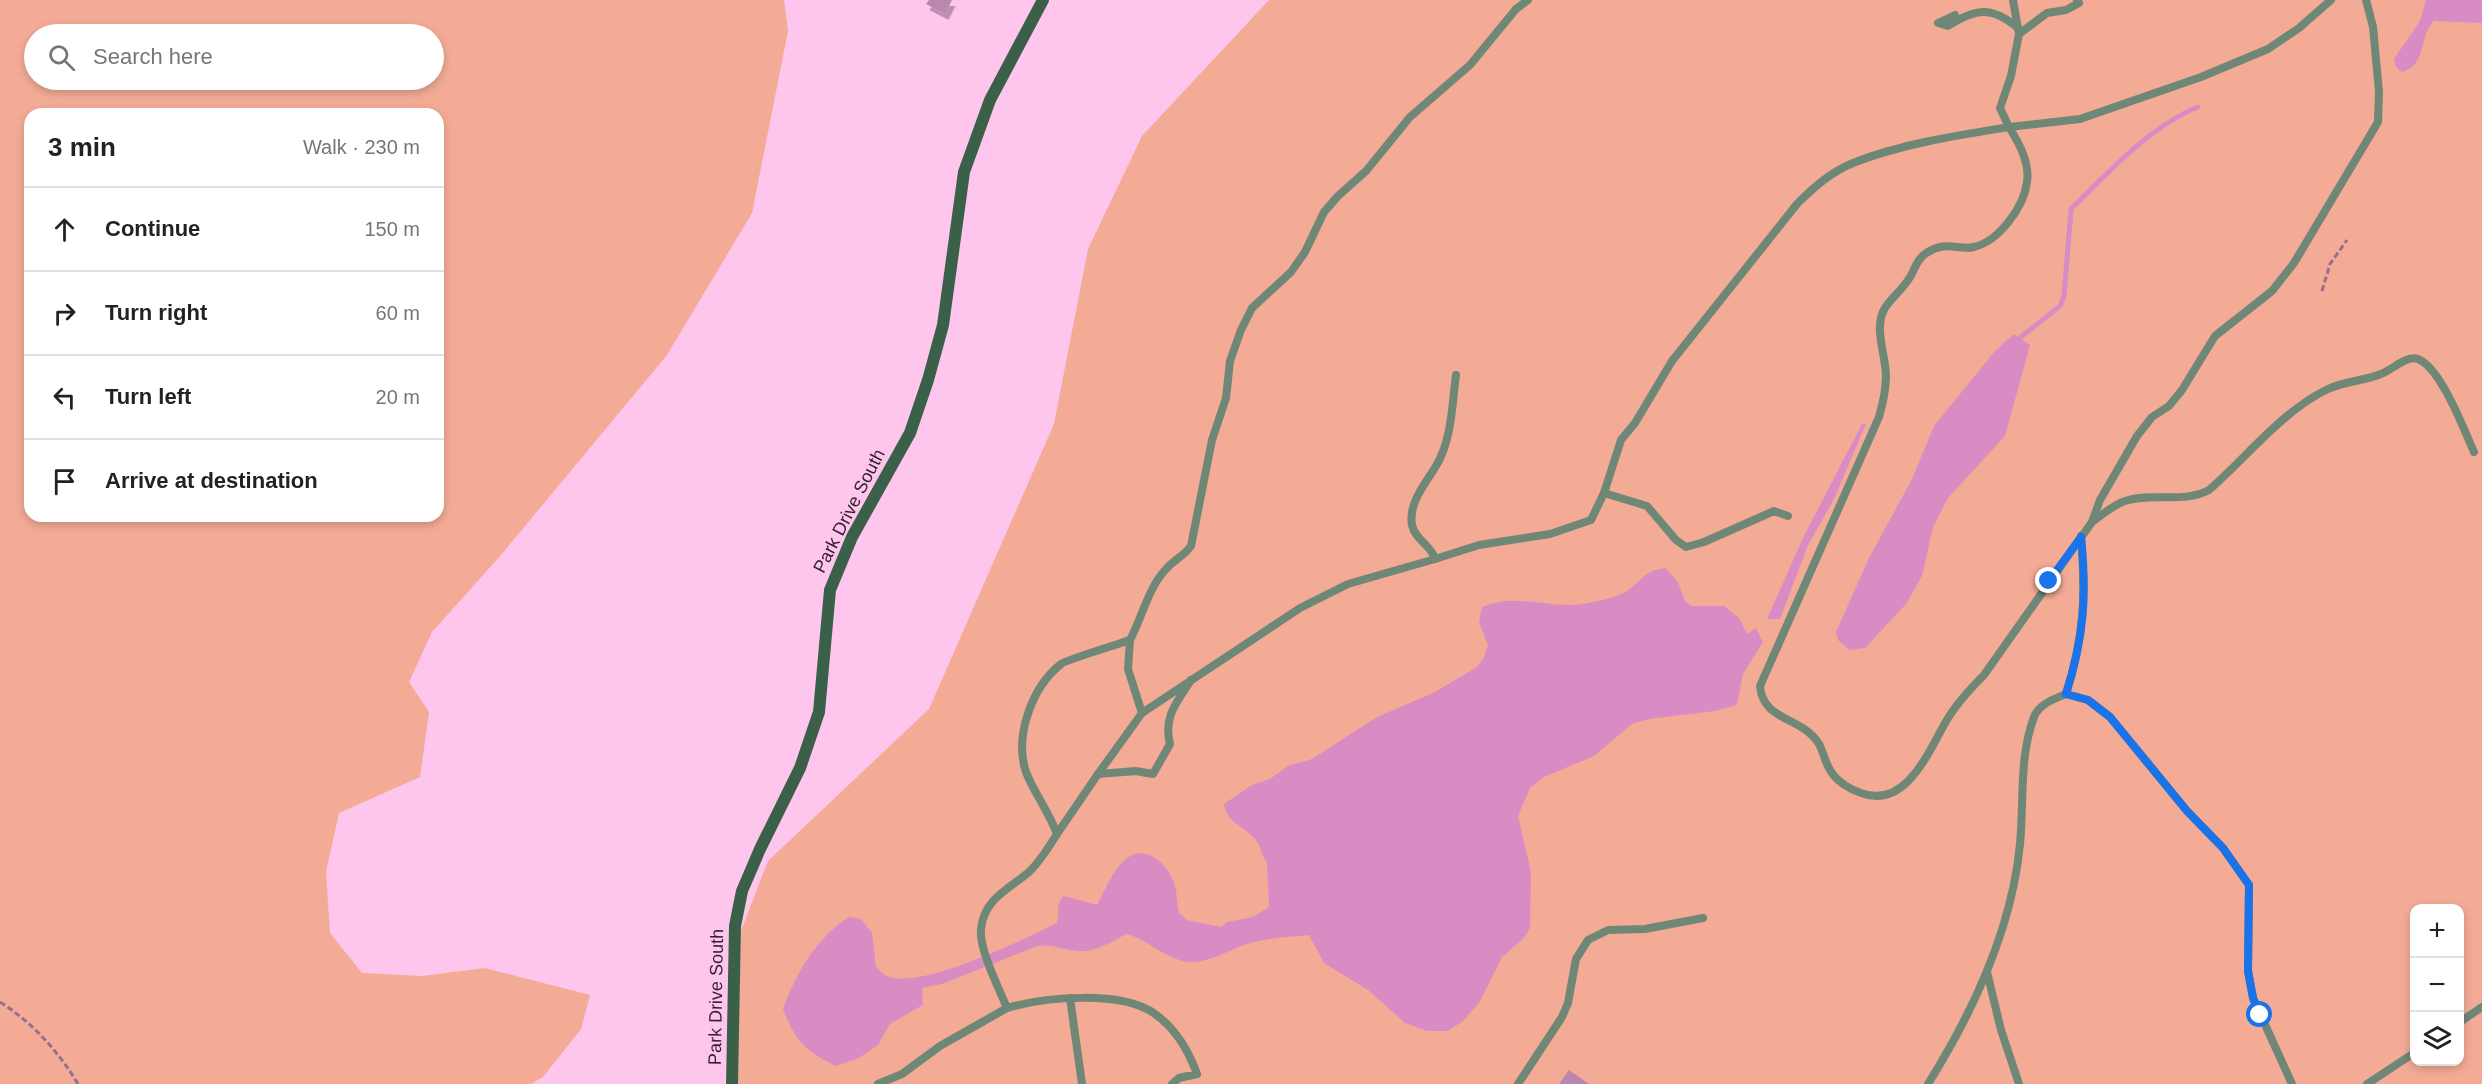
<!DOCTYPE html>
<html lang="en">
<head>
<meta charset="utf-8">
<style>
	body { margin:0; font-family:Helvetica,sans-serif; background:#f2f2f2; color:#222 }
	.controls { position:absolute; right:18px; bottom:18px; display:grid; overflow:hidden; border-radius:12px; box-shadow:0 3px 9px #0003 }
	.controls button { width:54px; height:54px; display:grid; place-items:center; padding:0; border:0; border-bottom:2px solid #e0e0e0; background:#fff; color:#222; font:30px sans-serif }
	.stop { position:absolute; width:18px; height:18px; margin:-14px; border:4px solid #1a73e8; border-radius:50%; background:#fff }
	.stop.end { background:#1a73e8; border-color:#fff; box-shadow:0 2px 6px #0008 }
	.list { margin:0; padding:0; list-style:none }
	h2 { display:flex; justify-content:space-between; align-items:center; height:78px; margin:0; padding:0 24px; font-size:26px }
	h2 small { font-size:20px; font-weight:400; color:#767676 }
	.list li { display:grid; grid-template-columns:39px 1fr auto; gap:18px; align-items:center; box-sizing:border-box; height:84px; padding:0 24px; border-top:2px solid #e0e0e0 }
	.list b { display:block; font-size:22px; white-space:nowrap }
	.list em { font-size:20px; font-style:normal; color:#767676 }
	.icon { flex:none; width:33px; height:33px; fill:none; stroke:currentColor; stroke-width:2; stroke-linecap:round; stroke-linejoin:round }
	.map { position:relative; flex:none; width:2482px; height:1084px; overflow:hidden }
	.search { position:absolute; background:#fff; box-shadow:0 3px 9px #0003; left:24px; top:24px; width:420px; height:66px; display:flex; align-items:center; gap:15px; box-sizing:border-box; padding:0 21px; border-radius:33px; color:#767676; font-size:22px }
	.panel { position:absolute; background:#fff; box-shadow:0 3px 9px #0003; left:24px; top:108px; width:420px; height:414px; border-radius:18px }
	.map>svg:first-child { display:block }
	.green { fill:#f3ab96; fill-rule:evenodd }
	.water { fill:#d98cc4 }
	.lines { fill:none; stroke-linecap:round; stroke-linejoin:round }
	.stream { stroke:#d98cc4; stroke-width:5 }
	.building { fill:#bc87ae; filter:url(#shadow) }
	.path { stroke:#966f8b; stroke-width:3; stroke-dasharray:6 3; stroke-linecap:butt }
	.lane { stroke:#6e8777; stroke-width:8 }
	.secondary { stroke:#3b604a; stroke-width:12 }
	.route { stroke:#1a73e8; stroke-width:8 }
	.labels { text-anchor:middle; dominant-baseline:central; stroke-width:4.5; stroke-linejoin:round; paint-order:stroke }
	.street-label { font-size:18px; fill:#341f2e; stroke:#fec5ed }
</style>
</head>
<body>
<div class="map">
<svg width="2482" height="1084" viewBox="0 0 2482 1084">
	<defs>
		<filter id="shadow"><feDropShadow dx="3.5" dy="6" stdDeviation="0" flood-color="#0004"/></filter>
	</defs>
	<rect width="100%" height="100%" fill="#fec5ed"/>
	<!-- green -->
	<g class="green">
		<path d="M0,0H784L788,31L752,213L667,355L501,555L432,632L409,682L429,712L420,777L339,813L326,872L330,933L362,973L422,976L485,968L590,995L581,1029L543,1077L531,1084H0ZM34,34H434V80H34ZM30,114H438V516H30Z"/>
		<path d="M1269,0H2482V1084H737L741,931L768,861L929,709L1054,424L1088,249L1142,136ZM2414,908H2460V1062H2414Z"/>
	</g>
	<!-- water -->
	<g class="water">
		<path d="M2426,0H2482V23L2434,21C2419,34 2427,66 2402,72L2396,67L2394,59L2420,21Z"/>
		<path d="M2014,334L2030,345L2005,436L1948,498L1933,527L1922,576L1906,604L1865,648L1849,650L1838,640L1836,632L1869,558L1912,479L1934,426L1995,351Z"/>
		<path d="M1862,424H1866L1833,501L1808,545L1780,619H1767L1804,536Z"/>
		<path d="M1665,568L1678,582L1685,601L1691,606H1724L1739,618L1747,634L1756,628L1763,642L1743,674L1737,705L1715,711L1649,719L1632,724L1594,756L1544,777L1530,788L1518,816L1531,872L1530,928L1524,938L1502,957L1479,1003L1463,1021L1448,1031H1427L1405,1023L1368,990L1324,963L1309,935C1289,937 1269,938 1250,943C1227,950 1203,968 1179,960C1160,954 1146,939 1126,934C1114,941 1093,953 1078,951C1062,950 1054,944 1037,946L942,984L922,988L923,1005L890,1024L878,1045L859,1058L836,1066C806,1052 795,1041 783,1009C796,974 816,938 849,917L861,919L872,933L876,967C879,970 883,974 887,976C920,991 1024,939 1057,923C1060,912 1055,903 1064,896L1097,905C1105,890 1113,869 1127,858C1147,843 1170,866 1175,886C1177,894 1177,904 1179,913L1187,920L1221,927L1227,922L1253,917L1269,907L1267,862C1261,855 1261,846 1256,840C1245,826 1227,824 1224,804L1252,785L1270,779L1288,766L1312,759L1377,717L1433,693L1477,667L1484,657L1488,645L1479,622L1482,607C1516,592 1548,609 1582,604C1595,602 1616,598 1627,591C1643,580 1643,571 1665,568Z"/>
	</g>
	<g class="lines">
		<!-- stream -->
		<path class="stream" d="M2021,337L2060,306L2064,296L2071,209C2108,173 2150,126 2198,107"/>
	</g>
	<!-- building -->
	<g class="building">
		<path d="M929,0H952L945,14L926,4Z"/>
		<path d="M1569,1070L1589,1084H1559Z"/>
	</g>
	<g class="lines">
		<!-- path -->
		<g class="path">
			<path d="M2322,291L2330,264L2347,240"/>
			<path d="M0,1002C33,1023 58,1051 78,1084"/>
		</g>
		<!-- lane -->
		<g class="lane">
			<path d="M2013,0L2019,34L2047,13L2066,10L2079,3L2077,0"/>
			<path d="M2331,0L2299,28L2268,49L2201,77L2080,119L2009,127C2019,143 2030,163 2027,182C2024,207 1999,241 1974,247C1958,251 1946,239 1925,254C1915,261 1915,271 1908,280C1902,290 1891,298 1885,308C1873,327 1886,356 1886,376C1886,391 1883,403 1879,417L1760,686C1763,722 1802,716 1819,744C1824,753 1825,764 1832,773C1838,782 1851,790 1861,793C1905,809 1927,755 1944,725C1954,706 1969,690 1984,675L2092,522L2100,500L2137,436L2152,417L2169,406L2182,390L2215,336L2272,291L2294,263L2378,122L2379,92L2373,27L2366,0"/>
			<path d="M1955,15L1938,23L1948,26C1976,8 1992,6 2018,28"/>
			<path d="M1456,375C1452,404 1452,440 1436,466C1426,483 1408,503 1412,525C1415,540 1432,546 1435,559L1479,545L1550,534L1591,520L1604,493"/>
			<path d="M1788,516L1774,511L1704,542L1686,547L1676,540L1647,506L1604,493L1621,440L1635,423L1672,361L1797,204C1814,187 1831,172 1853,163C1900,144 1959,135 2009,127L2000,108L2011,76L2019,34"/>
			<path d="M2092,522C2102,515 2113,505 2125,501C2152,492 2183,504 2209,490C2247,457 2282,411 2328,389C2345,381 2364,381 2381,374C2392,370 2406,355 2418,359C2441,368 2464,430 2474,452"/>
			<path d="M1130,640L1128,669L1142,713L1300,608L1348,584L1435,559"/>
			<path d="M2066,694L2088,700L2110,717L2187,811L2223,848L2249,885L2248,971L2253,998L2292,1084"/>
			<path d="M1098,774L1142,713"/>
			<path d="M1057,834L1098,774L1136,771L1153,774L1170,744C1163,717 1177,702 1191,680"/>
			<path d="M1987,972L2001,1030L2019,1084"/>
			<path d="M1070,998L1082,1084"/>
			<path d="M2460,1022L2482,1007"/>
			<path d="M878,1084L902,1074L940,1046L1007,1008"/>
			<path d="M1172,1084L1179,1078L1197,1074C1189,1052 1175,1028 1155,1014C1122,990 1044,997 1007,1008C999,988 979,950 981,929C984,898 1010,889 1030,871C1041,860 1049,847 1057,834C1049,812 1033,791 1026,772C1014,736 1032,687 1061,664C1065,660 1119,644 1130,640C1142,617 1149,586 1167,568C1175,559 1184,556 1191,546L1212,440L1226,398L1230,361L1241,330L1252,308L1291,272L1305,252L1324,212L1338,196L1366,171L1410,117L1470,65L1516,9L1528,0"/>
			<path d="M1518,1084L1562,1017L1568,1003L1576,959L1588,940L1608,930L1645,929L1703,918"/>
			<path d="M1928,1084C1973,1012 2012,929 2020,844C2024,802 2019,757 2034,717C2039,704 2054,699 2066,694C2084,637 2086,596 2081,536"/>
			<path d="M2367,1084L2414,1053"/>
		</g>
		<!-- secondary -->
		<path class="secondary" d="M732,1084L735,926L742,891L760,849L800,768L819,712L830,590L852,537L910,433L928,380L943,325L964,172L990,100L1043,0"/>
	</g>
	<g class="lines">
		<!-- route -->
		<path class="route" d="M2049,581L2081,537C2087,596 2084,637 2066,694L2088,700L2110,717L2187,811L2223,848L2249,885L2248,971L2253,998L2260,1015"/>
	</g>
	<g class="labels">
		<!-- street labels -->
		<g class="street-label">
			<text transform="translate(849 511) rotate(-63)">Park Drive South</text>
			<text transform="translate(716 997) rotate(-89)">Park Drive South</text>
		</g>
	</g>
</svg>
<div class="controls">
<button>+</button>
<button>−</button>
<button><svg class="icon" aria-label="layers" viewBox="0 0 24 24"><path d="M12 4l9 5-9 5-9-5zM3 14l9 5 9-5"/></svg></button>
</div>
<div class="stop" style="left:2260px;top:1015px"></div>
<div class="stop end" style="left:2049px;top:581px"></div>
<div class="search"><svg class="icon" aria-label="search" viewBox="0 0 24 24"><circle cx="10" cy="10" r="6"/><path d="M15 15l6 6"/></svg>Search here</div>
<section class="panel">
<h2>3 min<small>Walk · 230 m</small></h2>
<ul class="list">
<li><svg class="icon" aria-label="ahead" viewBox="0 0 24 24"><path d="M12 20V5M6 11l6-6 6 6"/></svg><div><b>Continue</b></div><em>150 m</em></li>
<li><svg class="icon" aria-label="right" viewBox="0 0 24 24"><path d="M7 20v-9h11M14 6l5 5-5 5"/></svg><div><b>Turn right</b></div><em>60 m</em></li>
<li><svg class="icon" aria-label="left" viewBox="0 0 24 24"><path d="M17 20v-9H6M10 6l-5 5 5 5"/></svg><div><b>Turn left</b></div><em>20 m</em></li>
<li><svg class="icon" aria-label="arrive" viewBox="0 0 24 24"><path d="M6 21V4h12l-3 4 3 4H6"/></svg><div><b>Arrive at destination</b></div></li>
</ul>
</section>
</div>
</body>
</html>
